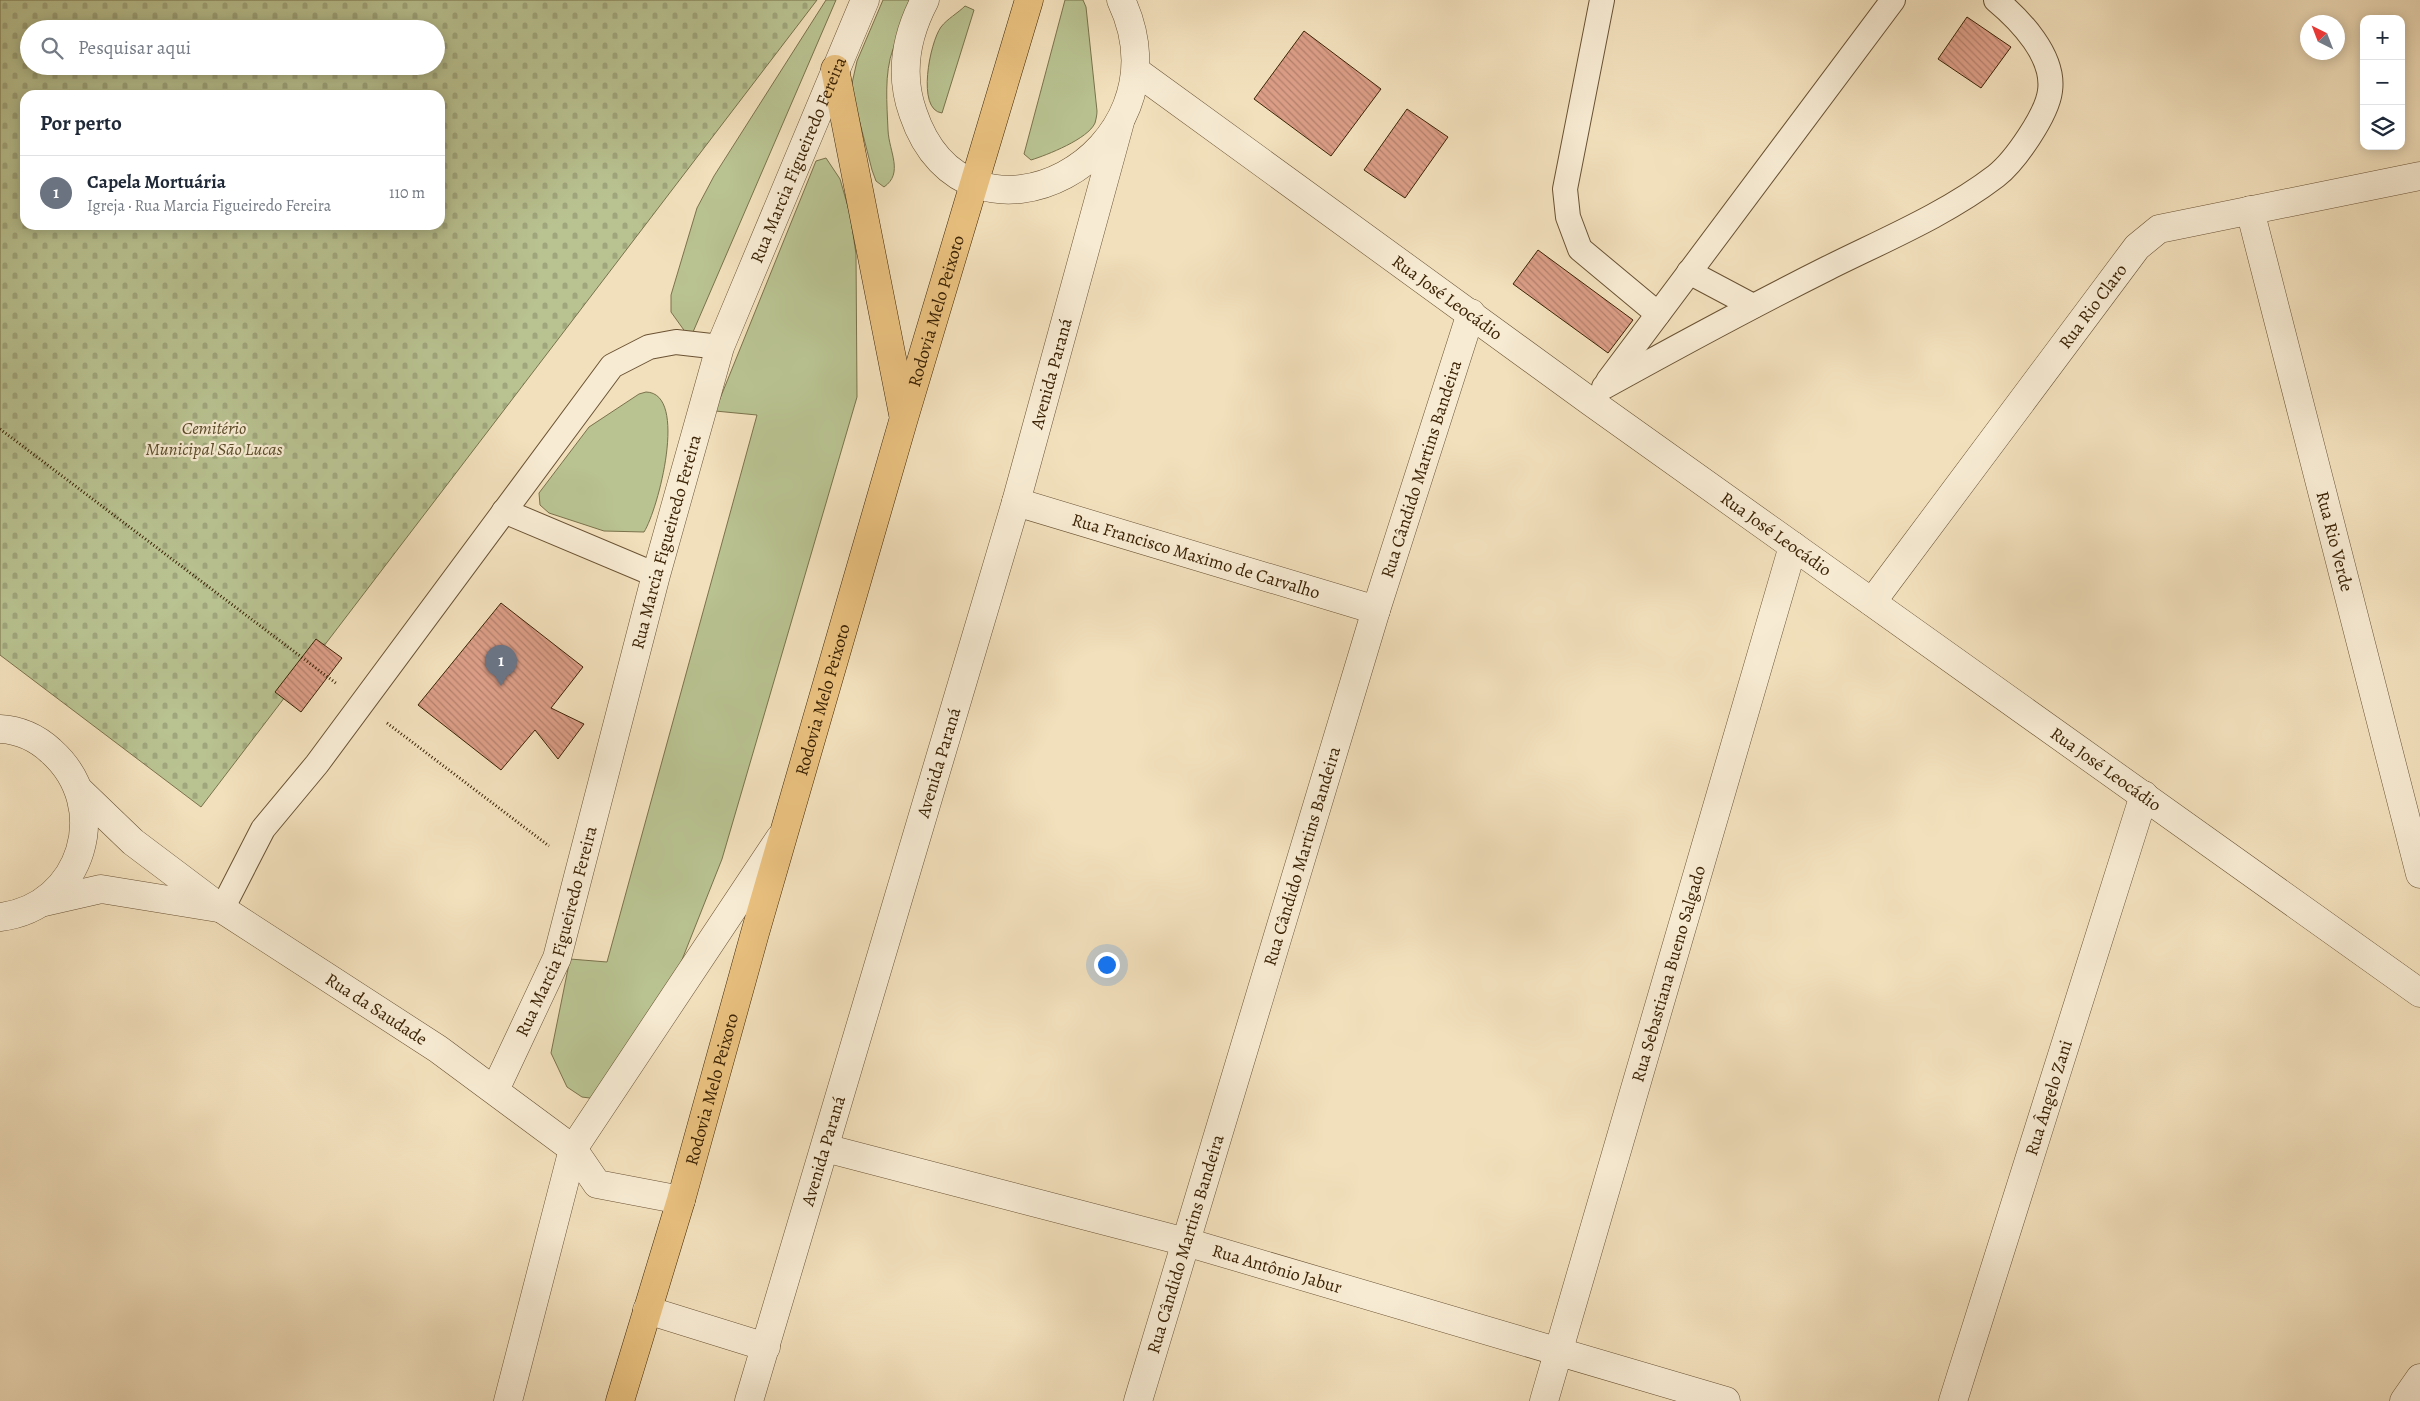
<!DOCTYPE html>
<html lang="pt">
<head>
<meta charset="utf-8">
<style>
	body { margin:0; font-family:Alegreya,serif; background:#f6f6f7; color:#1f2937 }
	.controls { position:absolute; right:15px; top:15px; display:grid; overflow:hidden; border-radius:10px; box-shadow:0 2px 12px #0003 }
	.controls button { width:45px; height:45px; display:grid; place-items:center; padding:0; border:0; border-bottom:1px solid #e0e1e3; background:#fff; color:#1f2937; font:25px sans-serif }
	.compass { position:absolute; left:2300px; top:15px; width:45px; height:45px; border-radius:50%; background:#fff; box-shadow:0 2px 12px #0003; rotate:318deg }
	.you { position:absolute; left:1106px; top:964px; width:18px; height:18px; margin:-12px; border:4px solid #fff; border-radius:50%; background:#1a73e8; box-shadow:0 0 0 8px #1a73e833 }
	.badge { display:grid; place-items:center; width:32px; height:32px; border-radius:50%; background:#2563eb; color:#fff; font-size:16px; font-weight:700 }
	.pin { position:absolute; translate:-50% -41px; filter:drop-shadow(0 1px 2px #0008) }
	.pin::after { content:''; position:absolute; top:26px; width:18px; height:15px; background:inherit; clip-path:polygon(0 0,100% 0,50% 100%) }
	.list { margin:0; padding:0; list-style:none }
	h2 { display:flex; justify-content:space-between; align-items:center; height:65px; margin:0; padding:0 20px; font-size:21px }
	h2 small { font-size:16px; font-weight:400; color:#747a83 }
	.list li { display:grid; grid-template-columns:32px 1fr auto; gap:15px; align-items:center; box-sizing:border-box; height:75px; padding:0 20px; border-top:1px solid #e0e1e3 }
	.list b { display:block; font-size:19px; white-space:nowrap }
	.list p { margin:0; font-size:16px; white-space:nowrap; color:#747a83 }
	.list em { font-size:16px; font-style:normal; color:#747a83 }
	.icon { flex:none; width:28px; height:28px; fill:none; stroke:currentColor; stroke-width:2; stroke-linecap:round; stroke-linejoin:round }
	.map { position:relative; flex:none; width:2420px; height:1401px; overflow:hidden }
	.search { position:absolute; background:#fff; box-shadow:0 2px 12px #0003; left:20px; top:20px; width:425px; height:55px; display:flex; align-items:center; gap:12px; box-sizing:border-box; padding:0 18px; border-radius:28px; color:#747a83; font-size:19px }
	.panel { position:absolute; background:#fff; box-shadow:0 2px 12px #0003; left:20px; top:90px; width:425px; height:140px; border-radius:15px }
	.map>svg:first-child { display:block }
	.green { fill:#b9c291; stroke:#7a724b }
	.cemetery { fill:url(#cemetery-stones); stroke:#7a724b; fill-rule:evenodd }
	.building { fill:url(#building-back-hatch); stroke:#3c2305 }
	.lines { fill:none; stroke-linecap:round; stroke-linejoin:round }
	.service-casing { stroke:#6a5233; stroke-width:26 }
	.minor-casing { stroke:#6a5233; stroke-width:29 }
	.tertiary-casing { stroke:#6a5233; stroke-width:29 }
	.primary-casing { stroke:#3c2305; stroke-width:29 }
	.path { stroke:#3c2305; stroke-width:3; stroke-dasharray:1 2.5; stroke-linecap:butt }
	.service { stroke:#f7ebd3; stroke-width:24 }
	.minor { stroke:#f7ebd3; stroke-width:28 }
	.tertiary { stroke:#f7ebd3; stroke-width:28 }
	.primary { stroke:#e9c07e; stroke-width:28 }
	.labels { text-anchor:middle; dominant-baseline:central; stroke-width:4.5; stroke-linejoin:round; paint-order:stroke }
	.street-label { font-size:18px; fill:#3c2305; stroke:#f7ebd3 }
	.park-label { font-size:18px; font-style:italic; fill:#5b4b28; stroke:#f7ebd3 }
</style>
</head>
<body>
<div class="map">
<svg width="2420" height="1401" viewBox="0 0 2420 1401">
	<defs>
		<pattern id="cemetery-stones" width="16" height="16" patternUnits="userSpaceOnUse" patternTransform="scale(1.25)"><rect width="16" height="16" fill="#b9c291"/><path d="M2 7V4a2 2 0 0 1 4 0v3zM10 15v-3a2 2 0 0 1 4 0v3z" fill="#a0a67c"/></pattern>
		<pattern id="building-back-hatch" width="6" height="6" patternUnits="userSpaceOnUse" patternTransform="scale(1.25)"><rect width="6" height="6" fill="#db9d86"/><path d="M-1 5l2 2M0 0l6 6M5-1l2 2" fill="none" stroke="#b3806c"/></pattern>
	</defs>
	<rect width="100%" height="100%" fill="#f2e0bc"/>
	<filter id="stains"><feTurbulence type="fractalNoise" baseFrequency=".004" numOctaves="4"/><feColorMatrix values="0 0 0 0 .2 0 0 0 0 .09 0 0 0 0 .02 0 0 0 .5 -.17"/></filter>
	<radialGradient id="worn" r=".72"><stop offset=".6" stop-color="#630" stop-opacity="0"/><stop offset="1" stop-color="#630" stop-opacity=".3"/></radialGradient>
	<!-- green -->
	<g class="green">
		<path d="M826,0H836L693,332L686,333L671,312V295L697,208L714,176Z"/>
		<path d="M883,0H916C908,16 899,32 893,49C884,74 887,104 888,130C889,152 904,173 884,187L876,181L872,170L851,88L857,61Z"/>
		<path d="M1065,0H1083L1086,7L1097,111C1097,115 1096,119 1095,123C1088,139 1047,155 1031,160L1024,154Z"/>
		<path d="M965,6L974,10L942,113C916,110 930,42 941,27C947,19 958,13 965,6Z"/>
		<path d="M826,158L840,179L850,214L856,254L857,397L722,859L670,990L597,1099L582,1097L567,1087L551,1053L570,959L607,962L757,415L715,411L816,161Z"/>
		<path d="M646,392C689,393 658,510 644,532L604,531L549,513L540,505L539,493L589,427L639,394Z"/>
	</g>
	<!-- cemetery -->
	<path class="cemetery" d="M0,0H817L201,807L0,655ZM29,29H436V66H29ZM25,95H440V225H25Z"/>
	<!-- building -->
	<g class="building">
		<path d="M1967,17L2011,47L1981,88L1938,59Z"/>
		<path d="M1304,31L1381,89L1331,156L1254,99Z"/>
		<path d="M1407,109L1448,137L1405,198L1364,170Z"/>
		<path d="M1538,250L1633,320L1608,353L1513,284Z"/>
		<path d="M501,603L583,667L551,708L584,724L558,759L535,730L501,770L418,705Z"/>
		<path d="M316,639L342,658L301,712L275,692Z"/>
	</g>
	<g class="lines">
		<defs>
			<g id="service">
				<path d="M1602,0L1565,189L1568,217L1580,249L1658,314"/>
				<path d="M1689,272L1753,306"/>
				<path d="M1608,381L1893,0"/>
				<path d="M1604,387C1678,346 1752,306 1828,268C1884,240 1945,215 1996,176C2015,161 2047,115 2050,91C2055,56 2020,20 1996,0"/>
				<path d="M504,511L656,575"/>
				<path d="M222,909L263,829L317,764L612,366L649,347L676,342L720,347"/>
			</g>
			<g id="minor">
				<path id="s1" d="M1136,71L1591,402L2420,993"/>
				<path id="s2" d="M2250,210L2420,874"/>
				<path id="s3" d="M1016,502L1376,610"/>
				<path id="s4" d="M1872,602L2137,247L2159,229L2420,176"/>
				<path id="s5" d="M825,1148L1186,1242L1726,1401"/>
				<path d="M647,1310L766,1347"/>
				<path d="M508,1401L573,1149L780,838"/>
				<path id="s6" d="M749,1401L1016,502L1120,122"/>
				<path id="s7" d="M1138,1401L1376,610L1471,313"/>
				<path id="s8" d="M1544,1401L1793,546"/>
				<path id="s9" d="M1953,1401L2144,795"/>
				<path d="M2404,1401L2420,1378"/>
			</g>
			<g id="tertiary">
				<path d="M925,0C906,36 899,74 913,113C967,274 1194,155 1121,0"/>
				<path d="M0,729C19,730 37,738 51,751C113,806 83,907 0,917"/>
				<path id="s10" d="M80,791L133,842L222,909L438,1049L573,1149L597,1184L681,1200"/>
				<path d="M44,902L101,889L218,908"/>
				<path id="s11" d="M495,1090L557,958L656,575L720,347L865,0"/>
			</g>
			<g id="primary">
				<path d="M835,69L903,414"/>
				<path id="s12" d="M620,1401L681,1200L755,933L904,418L1029,0"/>
			</g>
		</defs>
		<!-- service casing -->
		<use href="#service" class="service-casing"/>
		<!-- minor casing -->
		<use href="#minor" class="minor-casing"/>
		<!-- tertiary casing -->
		<use href="#tertiary" class="tertiary-casing"/>
		<!-- primary casing -->
		<use href="#primary" class="primary-casing"/>
		<!-- path -->
		<g class="path">
			<path d="M0,429L337,684"/>
			<path d="M387,723L549,846"/>
		</g>
		<!-- service -->
		<use href="#service" class="service"/>
		<!-- minor -->
		<use href="#minor" class="minor"/>
		<!-- tertiary -->
		<use href="#tertiary" class="tertiary"/>
		<!-- primary -->
		<use href="#primary" class="primary"/>
	</g>
	<g class="labels">
		<!-- street labels -->
		<g class="street-label">
			<text stroke="none"><textPath href="#s11" startOffset="981">Rua Marcia Figueiredo Fereira</textPath></text>
			<text stroke="none"><textPath href="#s1" startOffset="385">Rua José Leocádio</textPath></text>
			<text stroke="none"><textPath href="#s4" startOffset="369">Rua Rio Claro</textPath></text>
			<text stroke="none"><textPath href="#s12" startOffset="1135">Rodovia Melo Peixoto</textPath></text>
			<text stroke="none"><textPath href="#s6" startOffset="1071">Avenida Paraná</textPath></text>
			<text stroke="none"><textPath href="#s7" startOffset="974">Rua Cândido Martins Bandeira</textPath></text>
			<text stroke="none"><textPath href="#s1" startOffset="790">Rua José Leocádio</textPath></text>
			<text stroke="none"><textPath href="#s11" startOffset="576">Rua Marcia Figueiredo Fereira</textPath></text>
			<text stroke="none"><textPath href="#s2" startOffset="342">Rua Rio Verde</textPath></text>
			<text stroke="none"><textPath href="#s3" startOffset="188">Rua Francisco Maximo de Carvalho</textPath></text>
			<text stroke="none"><textPath href="#s12" startOffset="730">Rodovia Melo Peixoto</textPath></text>
			<text stroke="none"><textPath href="#s6" startOffset="666">Avenida Paraná</textPath></text>
			<text stroke="none"><textPath href="#s1" startOffset="1195">Rua José Leocádio</textPath></text>
			<text stroke="none"><textPath href="#s7" startOffset="569">Rua Cândido Martins Bandeira</textPath></text>
			<text stroke="none"><textPath href="#s11" startOffset="171">Rua Marcia Figueiredo Fereira</textPath></text>
			<text stroke="none"><textPath href="#s8" startOffset="445">Rua Sebastiana Bueno Salgado</textPath></text>
			<text stroke="none"><textPath href="#s10" startOffset="369">Rua da Saudade</textPath></text>
			<text stroke="none"><textPath href="#s12" startOffset="325">Rodovia Melo Peixoto</textPath></text>
			<text stroke="none"><textPath href="#s9" startOffset="318">Rua Ângelo Zani</textPath></text>
			<text stroke="none"><textPath href="#s6" startOffset="261">Avenida Paraná</textPath></text>
			<text stroke="none"><textPath href="#s7" startOffset="164">Rua Cândido Martins Bandeira</textPath></text>
			<text stroke="none"><textPath href="#s5" startOffset="468">Rua Antônio Jabur</textPath></text>
		</g>
		<!-- park labels -->
		<g class="park-label">
			<text x="214" y="428">Cemitério<tspan x="214" dy="21">Municipal São Lucas</tspan></text>
		</g>
	</g>
	<rect width="100%" height="100%" filter="url(#stains)"/>
	<rect width="100%" height="100%" fill="url(#worn)"/>
</svg>
<div class="controls">
<button>+</button>
<button>−</button>
<button><svg class="icon" aria-label="layers" viewBox="0 0 24 24"><path d="M12 4l9 5-9 5-9-5zM3 14l9 5 9-5"/></svg></button>
</div>
<svg class="compass" viewBox="-18 -18 36 36"><path d="M0-13l5 13h-10z" fill="#e53935"/><path d="M0 13l5-13h-10z" fill="#747a83"/></svg>
<div class="you"></div>
<div class="pin badge" style="left:501px;top:686px;background:#6b7280">1</div>
<div class="search"><svg class="icon" aria-label="search" viewBox="0 0 24 24"><circle cx="10" cy="10" r="6"/><path d="M15 15l6 6"/></svg>Pesquisar aqui</div>
<section class="panel">
<h2>Por perto<small></small></h2>
<ul class="list">
<li><span class="badge" style="background:#6b7280">1</span><div><b>Capela Mortuária</b><p>Igreja · Rua Marcia Figueiredo Fereira</p></div><em>110 m</em></li>
</ul>
</section>
</div>
</body>
</html>
